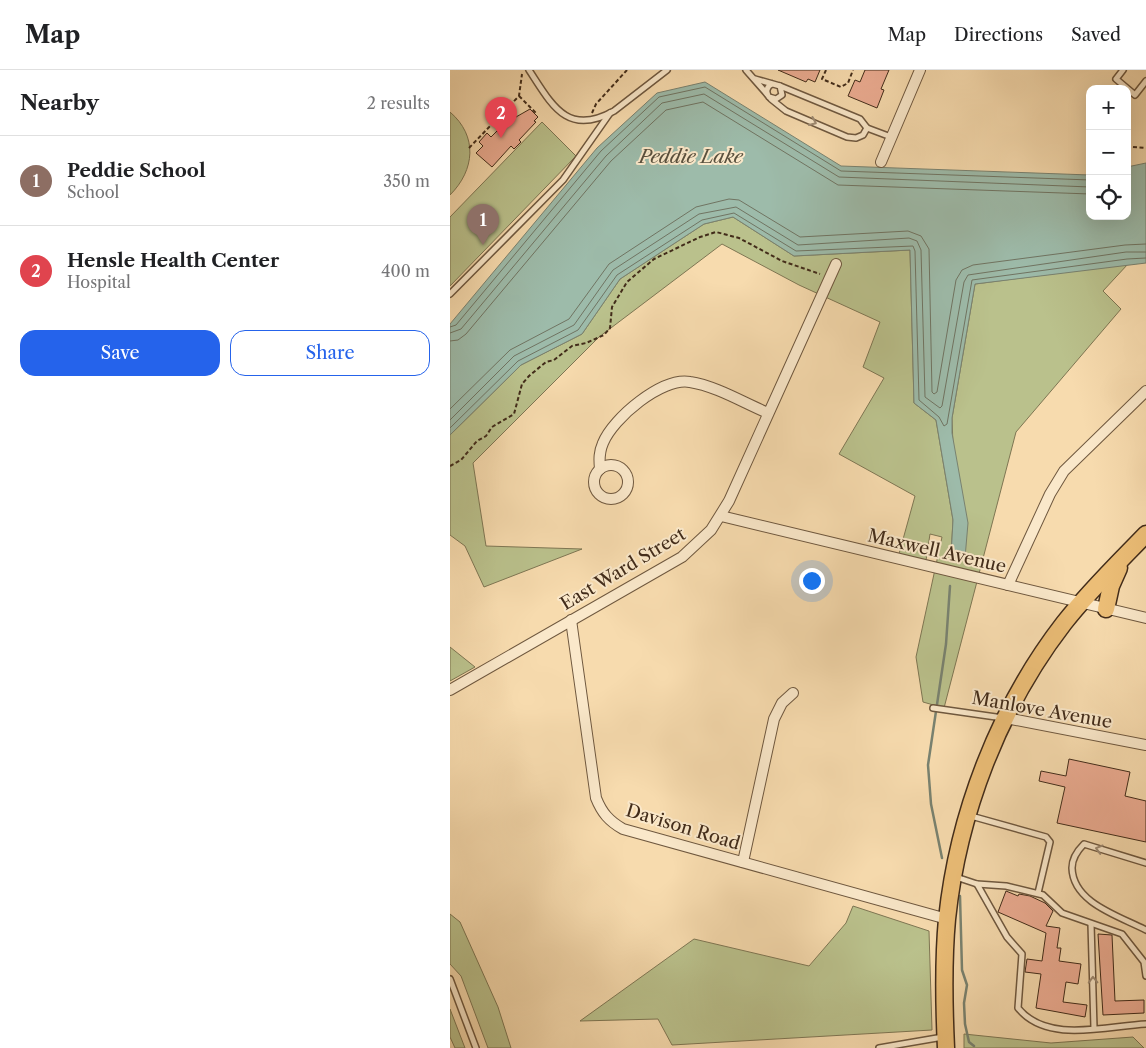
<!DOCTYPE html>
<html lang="en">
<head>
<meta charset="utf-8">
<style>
	body { margin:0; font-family:"Libre Caslon Text",serif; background:#f2f2f2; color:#202124 }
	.controls { position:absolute; right:15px; top:15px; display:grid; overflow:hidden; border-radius:10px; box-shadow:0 5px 20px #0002 }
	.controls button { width:45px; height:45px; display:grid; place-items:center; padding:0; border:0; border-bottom:1px solid #e0e0e0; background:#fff; color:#202124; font:25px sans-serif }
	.you { position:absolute; left:361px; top:510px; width:18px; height:18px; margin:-12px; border:4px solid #fff; border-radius:50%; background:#1a73e8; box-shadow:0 0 0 8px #1a73e833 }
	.badge { display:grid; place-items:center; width:32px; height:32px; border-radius:50%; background:#2563eb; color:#fff; font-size:16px; font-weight:700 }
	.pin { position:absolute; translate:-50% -41px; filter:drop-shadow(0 1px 2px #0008) }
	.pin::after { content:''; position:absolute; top:26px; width:18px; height:15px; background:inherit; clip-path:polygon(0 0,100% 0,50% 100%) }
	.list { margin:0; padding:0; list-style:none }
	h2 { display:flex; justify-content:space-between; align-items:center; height:65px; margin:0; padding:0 20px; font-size:21px }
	h2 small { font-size:16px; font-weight:400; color:#757577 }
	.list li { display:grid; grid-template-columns:32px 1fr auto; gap:15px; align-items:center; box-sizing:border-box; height:90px; padding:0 20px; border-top:1px solid #e0e0e0 }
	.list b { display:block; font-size:19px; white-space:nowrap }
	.list p { margin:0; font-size:16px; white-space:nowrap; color:#757577 }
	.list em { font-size:16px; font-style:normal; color:#757577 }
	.actions { display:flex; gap:10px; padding:15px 20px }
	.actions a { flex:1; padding:11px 0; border:1px solid #2563eb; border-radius:15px; text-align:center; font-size:18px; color:#2563eb }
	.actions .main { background:#2563eb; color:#fff }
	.icon { flex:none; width:28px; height:28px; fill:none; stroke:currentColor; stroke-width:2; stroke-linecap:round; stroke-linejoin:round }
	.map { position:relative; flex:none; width:696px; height:978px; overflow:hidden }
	header { display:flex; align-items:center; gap:30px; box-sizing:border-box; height:70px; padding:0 25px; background:#fff; border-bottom:1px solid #e0e0e0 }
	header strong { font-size:24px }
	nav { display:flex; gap:28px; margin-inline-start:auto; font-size:18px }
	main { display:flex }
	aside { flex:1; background:#fff }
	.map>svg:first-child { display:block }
	.green { fill:#bac18c; stroke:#7e7653 }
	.water { fill:#9dbbaa; stroke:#798270 }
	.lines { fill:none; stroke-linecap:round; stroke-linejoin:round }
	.shore { stroke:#707462; stroke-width:1 }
	.stream { stroke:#798270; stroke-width:2.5 }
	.building { fill:#ecac92; stroke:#422c1a }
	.lane-casing { stroke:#6f583f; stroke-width:8 }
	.street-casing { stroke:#6f583f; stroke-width:12 }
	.primary-casing { stroke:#422c1a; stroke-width:19 }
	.path { stroke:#422c1a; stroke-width:2; stroke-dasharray:4 2.5; stroke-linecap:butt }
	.lane { stroke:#fae8ca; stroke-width:5 }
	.street { stroke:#fae8ca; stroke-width:10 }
	.primary { stroke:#ecbe77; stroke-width:16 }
	.oneway { stroke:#9e8a72 }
	.labels { text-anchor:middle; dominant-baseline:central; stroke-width:4; stroke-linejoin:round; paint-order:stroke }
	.street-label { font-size:18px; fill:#422c1a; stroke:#fae8ca }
	.water-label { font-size:19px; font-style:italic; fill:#59503e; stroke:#fae8ca }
</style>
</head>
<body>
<header>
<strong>Map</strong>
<nav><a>Map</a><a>Directions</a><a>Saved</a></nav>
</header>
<main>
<aside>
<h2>Nearby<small>2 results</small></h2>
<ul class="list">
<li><span class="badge" style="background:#8d6e63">1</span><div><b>Peddie School</b><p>School</p></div><em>350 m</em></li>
<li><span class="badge" style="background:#e0444e">2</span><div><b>Hensle Health Center</b><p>Hospital</p></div><em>400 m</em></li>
</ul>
<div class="actions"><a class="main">Save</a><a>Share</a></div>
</aside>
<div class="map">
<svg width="696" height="978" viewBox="0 0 696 978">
	<rect width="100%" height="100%" fill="#f7dbae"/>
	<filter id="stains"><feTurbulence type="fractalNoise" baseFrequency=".004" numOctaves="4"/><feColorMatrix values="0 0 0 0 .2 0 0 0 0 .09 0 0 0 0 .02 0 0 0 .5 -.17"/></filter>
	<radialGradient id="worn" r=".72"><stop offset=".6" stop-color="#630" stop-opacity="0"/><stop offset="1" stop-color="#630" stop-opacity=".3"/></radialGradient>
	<!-- green -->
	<g class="green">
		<path d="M0,42C28,66 25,100 0,125Z"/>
		<path d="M92,52L126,86L0,216V147Z"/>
		<path d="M283,147L344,186L460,180L464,333L486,350L503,450L501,486L507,489L502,348L525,214L678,194L653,221L671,239L566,362L494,638L473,632L466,587L492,467L480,464L475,497L447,491L465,426L389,384L434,308L413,297L430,252L349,215L272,174L149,267L23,393L36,476L132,479L34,517L15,476L0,465V365L71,295L132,264L170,209L254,154Z"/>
		<path d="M0,577L25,597L0,611Z"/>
		<path d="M403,836L479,861L482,960L222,975L208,949L130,951L244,869L359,896L396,853Z"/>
		<path d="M0,844L10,852L48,937L61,978H38L11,906L0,894Z"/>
		<path d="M0,939L15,978H5L0,967Z"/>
		<path d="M514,964L601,973L683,967L694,978H514Z"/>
	</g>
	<!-- water -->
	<path class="water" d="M255,12L391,96L640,105V146H677V97L696,93V193L525,214L502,348V363L518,453L515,488L508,489L501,486L503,450L486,350L464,333L460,180L344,186L283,147L254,154L170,209L132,264L71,295L0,365V254L147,78L207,23Z"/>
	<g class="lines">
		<!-- shore -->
		<g class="shore">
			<path d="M0,257L6,255L151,81L209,27L255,17L391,101L640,110"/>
			<path d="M0,263L11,259L156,86L212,33L254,24L389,107L640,117"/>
			<path d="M0,271L8,270L16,264L161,91L216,40L253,32L388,115L640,124"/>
			<path d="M0,339L60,280L119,249L159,194L246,137L279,129L289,130L350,167L458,161L471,166L479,179L482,322L484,324L487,322L506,210L512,200L523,195L675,175L696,174"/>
			<path d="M0,350L64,286L124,255L163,200L249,144L286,137L348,175L459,168L467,171L471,180L475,327L490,338L492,336L514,212L518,205L676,182H696"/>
			<path d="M0,358L68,291L128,260L167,205L252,150L284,143L346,181L463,176L465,181L469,330L489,347L494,356L497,354L522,210L677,189L696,188"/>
		</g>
		<!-- stream -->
		<g class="stream">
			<path d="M492,788L481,734L478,695L496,574L500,516"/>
			<path d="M510,826L512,900L517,915L514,933L515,954L519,972L524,976"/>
		</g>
	</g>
	<!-- building -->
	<g class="building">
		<path d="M328,0H370L365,12L358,9L356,12Z"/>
		<path d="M415,0H439L431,19L434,20L427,38L398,26L405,10L410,12Z"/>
		<path d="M80,39L88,47L84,51L86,52L69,70L71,72L64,79L61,76L42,97L26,83L33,76L29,72L37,63L41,67L47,61L50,63L66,47Z"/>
		<path d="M619,689L680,702L675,726L696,731V772L607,753L615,717L589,711L591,701L616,706Z"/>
		<path d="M556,821L568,826L569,824L580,826L595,833L603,841L596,856L610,858L607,878H611L609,891L631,894L628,914L616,912L613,932L637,935L635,947L586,938L591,904L575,902L577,889L592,891L596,863L548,842Z"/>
		<path d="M648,864L662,865L665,931L694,930V943L653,945Z"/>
	</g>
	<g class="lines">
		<defs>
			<g id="lane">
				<path d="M79,0C102,35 117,67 164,41L217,0"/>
				<path d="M296,0L317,24"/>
				<path d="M673,0L666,9L685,25L696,11"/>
				<path d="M305,9L330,16L332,25L326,29L319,27C315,22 317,16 322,14"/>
				<path d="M330,16L410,49L417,58L441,67"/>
				<path d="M321,29L336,41L397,67L406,68L413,65L417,58"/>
				<path d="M0,224L113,110L160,43"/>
				<path d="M483,638L553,648"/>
				<path d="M521,746L596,767L600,772L588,823"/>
				<path d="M696,793L634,774C627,781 622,788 622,798C623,833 669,846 696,860"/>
				<path d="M506,807L527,814L557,867L572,884L568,938C597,974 656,956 696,954"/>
				<path d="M527,814L556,816L593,825L612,843L672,864L694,892L696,906"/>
				<path d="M641,854L644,958"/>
				<path d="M0,909L26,978"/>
				<path d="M429,978L493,967"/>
			</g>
			<g id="street">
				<path d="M431,92L470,0"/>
				<circle cx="161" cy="412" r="17"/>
				<path d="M150,399C149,389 149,382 153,373C163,348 212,307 240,312C266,316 294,333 318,343"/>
				<path d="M271,446L696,548"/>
				<path d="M558,515L600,424L614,401L696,321"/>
				<path d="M121,550L146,728C152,743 159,751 173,759L497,849"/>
				<path d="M0,620L232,487L261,460L279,431L386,194"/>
				<path d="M556,648L696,675"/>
				<path d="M293,792L324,649L332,633L343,623"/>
			</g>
			<g id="primary">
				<path d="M656,539L661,516L669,498"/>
				<path d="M496,978C494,936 493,892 497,849C508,744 549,637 614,553C639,521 668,493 696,464"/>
			</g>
		</defs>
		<!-- lane casing -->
		<use href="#lane" class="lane-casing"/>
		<!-- street casing -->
		<use href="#street" class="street-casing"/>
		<!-- primary casing -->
		<use href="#primary" class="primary-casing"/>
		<!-- path -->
		<g class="path">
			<path d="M376,0L372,9L391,17L398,13L403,0"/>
			<path d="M69,26L86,43"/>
			<path d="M142,43L146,34L177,0"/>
			<path d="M683,77L696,78"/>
			<path d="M19,78L69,26L72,4"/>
			<path d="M0,396L11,390L27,371L36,366L42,357L64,344L72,314L79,306L96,292L104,290L122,276L136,273L154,265L160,258L162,237L177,212L204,189L250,167L266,162L289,168L332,191L370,204"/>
		</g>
		<!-- lane -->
		<use href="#lane" class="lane"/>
		<!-- street -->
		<use href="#street" class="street"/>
		<!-- primary -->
		<use href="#primary" class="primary"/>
	</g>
	<!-- one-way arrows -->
	<defs><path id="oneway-chevron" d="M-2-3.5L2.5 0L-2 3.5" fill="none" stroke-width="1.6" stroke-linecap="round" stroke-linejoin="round" transform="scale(1.25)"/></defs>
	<g class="oneway">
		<use href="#oneway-chevron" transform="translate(363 52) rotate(24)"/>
		<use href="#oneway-chevron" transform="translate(649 779) rotate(-164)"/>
		<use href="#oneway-chevron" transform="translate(643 910) rotate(-92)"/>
	</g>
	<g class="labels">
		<!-- street labels -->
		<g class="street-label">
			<text transform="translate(487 481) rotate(13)">Maxwell Avenue</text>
			<text transform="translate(173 499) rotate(-31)">East Ward Street</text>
			<text transform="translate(592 640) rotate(10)">Manlove Avenue</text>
			<text transform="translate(233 757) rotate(17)">Davison Road</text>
		</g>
		<!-- water labels -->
		<g class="water-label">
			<text x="241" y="86">Peddie Lake</text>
		</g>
	</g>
	<rect width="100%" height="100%" filter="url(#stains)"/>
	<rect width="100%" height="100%" fill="url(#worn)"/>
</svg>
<div class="controls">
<button>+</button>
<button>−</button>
<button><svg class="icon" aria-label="locate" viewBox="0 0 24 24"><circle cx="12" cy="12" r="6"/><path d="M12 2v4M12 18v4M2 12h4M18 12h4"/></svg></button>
</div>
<div class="you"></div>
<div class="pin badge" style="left:33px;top:175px;background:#8d6e63">1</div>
<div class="pin badge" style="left:51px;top:68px;background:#e0444e">2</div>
</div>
</main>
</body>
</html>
